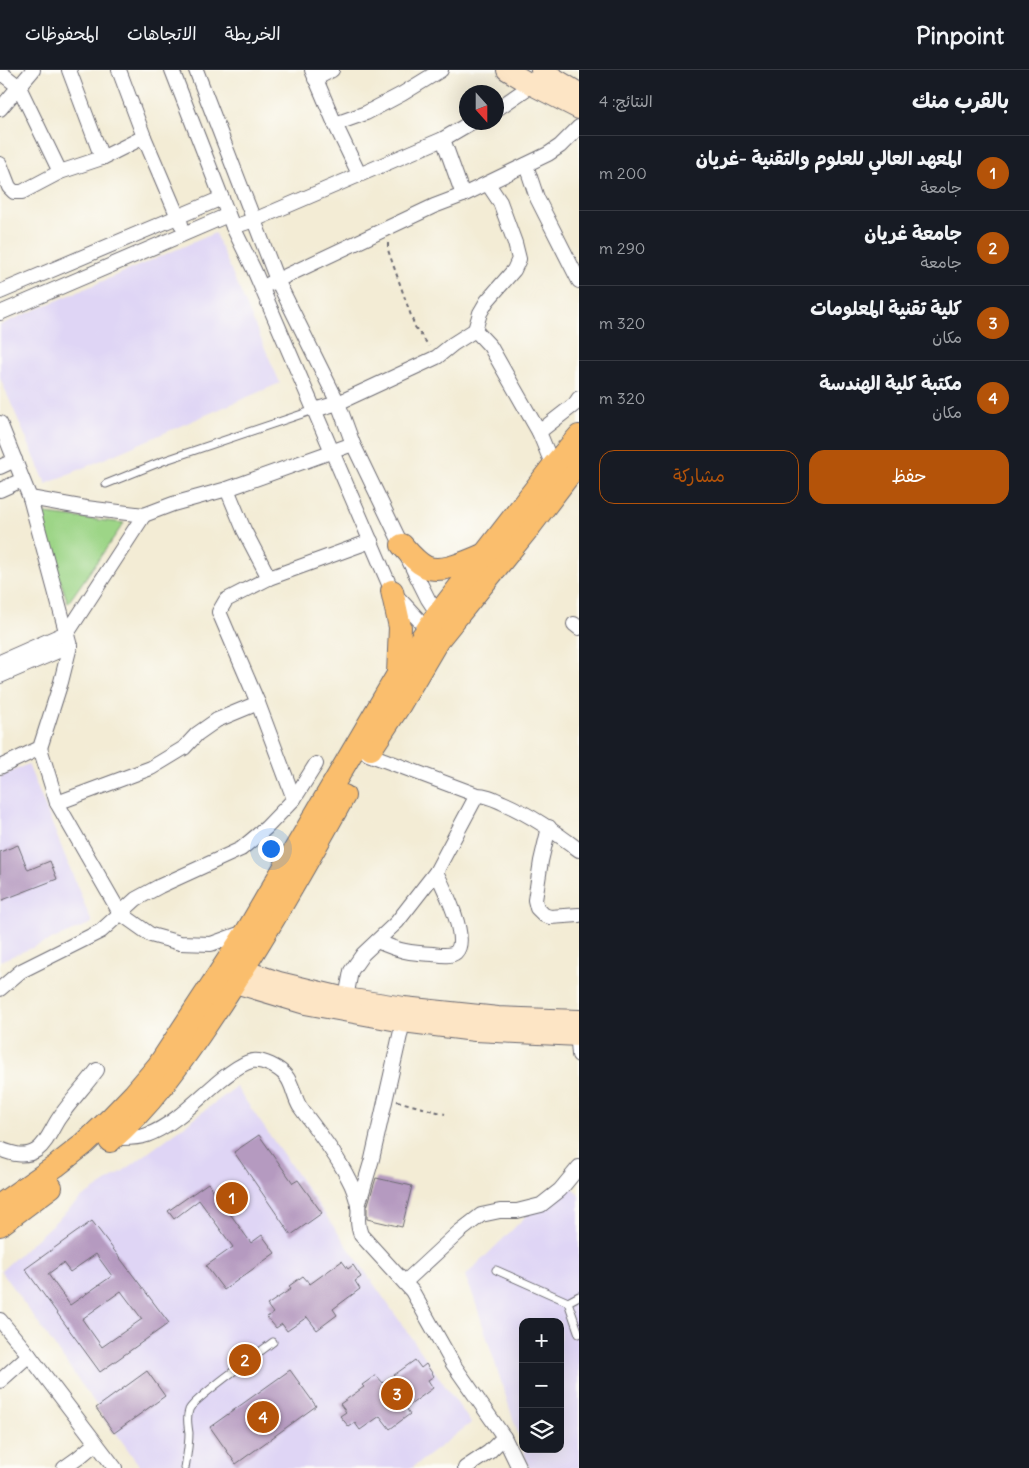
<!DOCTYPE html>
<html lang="ar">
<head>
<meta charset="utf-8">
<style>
	body { margin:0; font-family:Delius,"Playpen Sans Arabic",sans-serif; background:#242831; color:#f1f3f6; direction:rtl }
	.controls { position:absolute; right:15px; bottom:15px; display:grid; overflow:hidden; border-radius:10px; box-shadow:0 5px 20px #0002 }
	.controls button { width:45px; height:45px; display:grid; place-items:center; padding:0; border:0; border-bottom:1px solid #363941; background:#171b24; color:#f1f3f6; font:25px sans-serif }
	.compass { position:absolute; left:459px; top:15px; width:45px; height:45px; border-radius:50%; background:#171b24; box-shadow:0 5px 20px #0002; rotate:159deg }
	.you { position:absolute; left:270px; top:778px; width:18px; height:18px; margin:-12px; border:4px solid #fff; border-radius:50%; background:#1a73e8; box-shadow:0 0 0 8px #1a73e833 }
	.badge { display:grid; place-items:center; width:32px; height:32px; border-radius:50%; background:#b45309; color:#fff; font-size:16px; font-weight:700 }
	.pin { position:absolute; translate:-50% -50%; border:2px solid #fff; box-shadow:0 1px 5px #0006 }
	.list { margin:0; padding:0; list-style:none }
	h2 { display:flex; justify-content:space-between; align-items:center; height:65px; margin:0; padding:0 20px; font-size:21px }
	h2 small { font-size:16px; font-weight:400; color:#9ea1a6 }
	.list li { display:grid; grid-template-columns:32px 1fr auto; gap:15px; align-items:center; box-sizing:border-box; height:75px; padding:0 20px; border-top:1px solid #363941 }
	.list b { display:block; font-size:19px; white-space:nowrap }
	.list p { margin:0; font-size:16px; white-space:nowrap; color:#9ea1a6 }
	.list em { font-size:16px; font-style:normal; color:#9ea1a6 }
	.actions { display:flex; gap:10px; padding:15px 20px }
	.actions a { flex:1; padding:11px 0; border:1px solid #b45309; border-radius:15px; text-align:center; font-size:18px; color:#b45309 }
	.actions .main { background:#b45309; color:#fff }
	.icon { flex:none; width:28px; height:28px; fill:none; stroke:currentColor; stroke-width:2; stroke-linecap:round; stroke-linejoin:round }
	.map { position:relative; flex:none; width:579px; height:1398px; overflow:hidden; direction:ltr }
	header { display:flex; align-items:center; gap:30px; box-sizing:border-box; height:70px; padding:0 25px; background:#171b24; border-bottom:1px solid #363941 }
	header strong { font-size:24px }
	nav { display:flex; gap:28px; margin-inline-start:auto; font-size:18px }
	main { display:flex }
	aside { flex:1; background:#171b24 }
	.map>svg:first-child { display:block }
	.built { fill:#dfd5f5; fill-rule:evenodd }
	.green { fill:#9dd587; stroke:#607c61 }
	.building { fill:#b59ac0; fill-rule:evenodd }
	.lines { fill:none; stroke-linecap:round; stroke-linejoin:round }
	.service-casing { stroke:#6b6971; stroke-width:9 }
	.minor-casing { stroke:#6b6971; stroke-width:16 }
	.secondary-casing { stroke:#6b6971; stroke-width:22 }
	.primary-casing { stroke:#6b6971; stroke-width:24 }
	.path { stroke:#6b6971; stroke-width:2; stroke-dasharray:4 4; stroke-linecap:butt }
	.service { stroke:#fff; stroke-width:7 }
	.minor { stroke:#fff; stroke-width:14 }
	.secondary { stroke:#fde5c5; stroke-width:20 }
	.primary { stroke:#fabe6d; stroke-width:22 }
</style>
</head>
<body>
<header>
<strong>Pinpoint</strong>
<nav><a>الخريطة</a><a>الاتجاهات</a><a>المحفوظات</a></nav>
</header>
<main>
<aside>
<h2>بالقرب منك<small>النتائج: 4</small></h2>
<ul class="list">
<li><span class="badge">1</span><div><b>المعهد العالي للعلوم والتقنية -غريان</b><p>جامعة</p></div><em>200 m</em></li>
<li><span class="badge">2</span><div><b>جامعة غريان</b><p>جامعة</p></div><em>290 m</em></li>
<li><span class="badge">3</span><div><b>كلية تقنية المعلومات</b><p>مكان</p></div><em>320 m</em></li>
<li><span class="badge">4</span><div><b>مكتبة كلية الهندسة</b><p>مكان</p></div><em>320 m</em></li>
</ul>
<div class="actions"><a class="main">حفظ</a><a>مشاركة</a></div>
</aside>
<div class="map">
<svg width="579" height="1398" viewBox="0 0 579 1398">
	<rect width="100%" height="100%" fill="#fdfcf7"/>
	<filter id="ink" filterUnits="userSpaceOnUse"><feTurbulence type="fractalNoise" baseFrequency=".02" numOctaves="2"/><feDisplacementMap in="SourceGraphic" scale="10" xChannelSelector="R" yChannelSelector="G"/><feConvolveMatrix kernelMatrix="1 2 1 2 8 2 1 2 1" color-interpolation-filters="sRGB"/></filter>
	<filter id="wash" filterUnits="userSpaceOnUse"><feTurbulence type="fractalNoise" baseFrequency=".0096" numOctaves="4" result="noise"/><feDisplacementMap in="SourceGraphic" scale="20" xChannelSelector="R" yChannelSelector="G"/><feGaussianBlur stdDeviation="1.12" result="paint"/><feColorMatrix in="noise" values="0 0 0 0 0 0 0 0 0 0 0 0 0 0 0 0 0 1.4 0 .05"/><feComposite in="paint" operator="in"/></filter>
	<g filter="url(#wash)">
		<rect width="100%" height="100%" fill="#f3ecd5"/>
		<!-- built -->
		<g class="built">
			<path d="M215,163L280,313L46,414L0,308V255Z"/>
			<path d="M28,694L92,853L0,891V707Z"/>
			<path d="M236,1017L471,1353L412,1398H141L1,1201L80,1129L129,1097Z"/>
			<path d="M565,1107L579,1126V1398H529L474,1228L465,1206L502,1170ZM523,1252H560V1379H523Z"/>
		</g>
		<!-- green -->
		<path class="green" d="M37,443L124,453L68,533Z"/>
		<g id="blocks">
			<!-- building -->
			<g class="building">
				<path d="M18,775L28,800L50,791L57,809L0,831V782Z"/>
				<path d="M259,1065L293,1113L298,1110L322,1143L291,1165L234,1082Z"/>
				<path d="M376,1108L412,1116L402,1157L367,1149V1137Z"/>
				<path d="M208,1113L251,1173L262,1165L275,1183L224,1220L206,1196L233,1177L199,1130L174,1149L168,1141Z"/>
				<path d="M92,1151L169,1253L100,1302L25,1199ZM96,1184L112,1206L70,1235L48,1204L63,1193L70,1202ZM121,1221L142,1249L102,1277L82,1249Z"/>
				<path d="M342,1191L348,1199L353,1195L361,1207L355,1211L360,1219L333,1239L337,1245L317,1260L307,1247L287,1261L282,1254L276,1258L267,1247L273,1243L267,1235L291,1219L289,1216L303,1206L310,1214Z"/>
				<path d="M415,1290L421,1298L426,1294L434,1306L428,1310L433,1318L406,1338L410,1344L390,1359L380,1346L360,1360L355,1353L349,1357L340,1346L346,1342L340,1334L364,1317L362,1315L376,1305L383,1313Z"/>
				<path d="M290,1300L316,1336L236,1394L210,1357Z"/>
				<path d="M147,1301L165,1326L114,1363L96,1338Z"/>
			</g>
		</g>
	</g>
	<g filter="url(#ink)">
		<use href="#blocks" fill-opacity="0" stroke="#6b6971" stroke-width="1"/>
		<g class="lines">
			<defs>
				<g id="service">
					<path d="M106,414L163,391L314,340"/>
					<path d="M496,1200L568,1232"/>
					<path d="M579,1226L568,1232L579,1264"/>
					<path d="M185,1398C187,1386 189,1375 189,1363C188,1355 186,1348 189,1340C192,1330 260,1282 273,1272"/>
				</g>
				<g id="minor">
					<path d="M69,0L102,88"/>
					<path d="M172,0L233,157L254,200L392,521L432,564"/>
					<path d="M196,0L277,210L338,333L353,374L415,503L428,529L441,549"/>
					<path d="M312,0L335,54L359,104"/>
					<path d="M0,2L19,17L60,102L102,88L144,67L119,0"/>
					<path d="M315,9L332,0"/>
					<path d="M0,39L33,0"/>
					<path d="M497,39L532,15L534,9"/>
					<path d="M335,54L366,43L402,24L441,0"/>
					<path d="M144,67L181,154"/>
					<path d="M443,69L463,125"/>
					<path d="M0,94L9,117L14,122H22L60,102"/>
					<path d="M526,95L537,128L579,211"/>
					<path d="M233,157L254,150L443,69L472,52"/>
					<path d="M269,214L434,136L463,125L548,84L560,76L579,57"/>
					<path d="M0,222L222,128"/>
					<path d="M0,243L228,145"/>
					<path d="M475,260L480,243L487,231L514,200L519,189L515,173L500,132L488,114"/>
					<path d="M314,340L338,333L437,287L453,274L475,260L490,276L539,362L575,334L579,328"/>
					<path d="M0,353L30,428"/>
					<path d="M539,362L553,396"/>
					<path d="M0,397L15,390"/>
					<path d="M227,419L244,460L269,508"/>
					<path d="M0,420L22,410"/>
					<path d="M574,554L579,558"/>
					<path d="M0,592L68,562L144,445"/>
					<path d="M0,606L70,576"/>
					<path d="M40,678L57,733L120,843L151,865L180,873L211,874L247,861"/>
					<path d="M368,684L477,725C487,725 494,729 503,733C531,745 555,762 579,780"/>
					<path d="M0,697L40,678L61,612L70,576L30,428L86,438L144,445L173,434L227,419L353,374"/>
					<path d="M294,729L258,633L219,542L226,530L269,508L371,471"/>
					<path d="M57,733L151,698L184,678L197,664L217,650L258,633"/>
					<path d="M549,757L541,791L535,830L537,838L544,845L550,847L579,845"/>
					<path d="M377,871C399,881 409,883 433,884C441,885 450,887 456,882C470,869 443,816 436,802"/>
					<path d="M0,919L21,901L101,861L136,829L160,816L241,779L266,758L294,729L316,694"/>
					<path d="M346,928L351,901L363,884L397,852L436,802L477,725"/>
					<path d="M577,959L579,985"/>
					<path d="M113,1068C125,1068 136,1069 147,1065C175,1055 200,1026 223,1008C231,1002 242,993 252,991C262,989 280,998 286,1006C293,1014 294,1028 300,1037C317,1061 336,1083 349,1110C353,1117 356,1127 358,1135C360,1147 355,1151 361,1165L412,1221L453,1294L504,1367L519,1398"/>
					<path d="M0,1079C12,1084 25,1088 37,1080C47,1073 52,1058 59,1048C70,1032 85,1016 97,1000"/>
					<path d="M358,1136L372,1089L403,952"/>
					<path d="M405,1212L459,1162L481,1145L500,1141H517L541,1135L560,1120L579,1097"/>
					<path d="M0,1250L29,1285L115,1398"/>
					<path d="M0,1311L29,1285"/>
					<path d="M64,1398L78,1388L96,1373"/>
					<path d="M465,1398L489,1382L504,1367"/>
				</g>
				<g id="secondary">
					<path d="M507,0L532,15L579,39"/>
					<path d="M541,0L579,23"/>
					<path d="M228,892L243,900L279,912L346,928L404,937L498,947L579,950"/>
					<path d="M221,905L235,913L305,934L403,952L475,961L579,966"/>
				</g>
				<g id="primary">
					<path d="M402,475C409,483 416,492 426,497C442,504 468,491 483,485"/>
					<path d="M392,521L400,557L398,604"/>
					<path d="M371,679L398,638L438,570L531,455L579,392"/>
					<path d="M110,1071C150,1037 180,994 209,951C258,879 301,803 344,726"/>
					<path d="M0,1135L56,1096L84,1074L110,1049L135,1023L158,996L247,861L398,604L432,552L553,396L579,366"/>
					<path d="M0,1155L51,1117"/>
				</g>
			</defs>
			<!-- service casing -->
			<use href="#service" class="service-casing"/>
			<!-- minor casing -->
			<use href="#minor" class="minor-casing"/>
			<!-- secondary casing -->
			<use href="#secondary" class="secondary-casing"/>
			<!-- primary casing -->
			<use href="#primary" class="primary-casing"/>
			<!-- path -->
			<g class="path">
				<path d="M388,173V180L415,257L429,276"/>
				<path d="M397,1031L445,1044"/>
			</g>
			<!-- service -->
			<use href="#service" class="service"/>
			<!-- minor -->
			<use href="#minor" class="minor"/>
			<!-- secondary -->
			<use href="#secondary" class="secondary"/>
			<!-- primary -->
			<use href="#primary" class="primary"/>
		</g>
	</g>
</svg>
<div class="controls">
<button>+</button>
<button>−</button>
<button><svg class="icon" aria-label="layers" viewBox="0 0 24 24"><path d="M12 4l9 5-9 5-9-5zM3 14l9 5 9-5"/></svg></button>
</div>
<svg class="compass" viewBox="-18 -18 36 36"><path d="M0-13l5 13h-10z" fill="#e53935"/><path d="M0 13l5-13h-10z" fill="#9ea1a6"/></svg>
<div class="you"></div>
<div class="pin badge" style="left:232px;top:1128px">1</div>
<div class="pin badge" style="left:245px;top:1290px">2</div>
<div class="pin badge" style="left:397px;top:1324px">3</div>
<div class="pin badge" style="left:263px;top:1347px">4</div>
</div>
</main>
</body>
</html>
